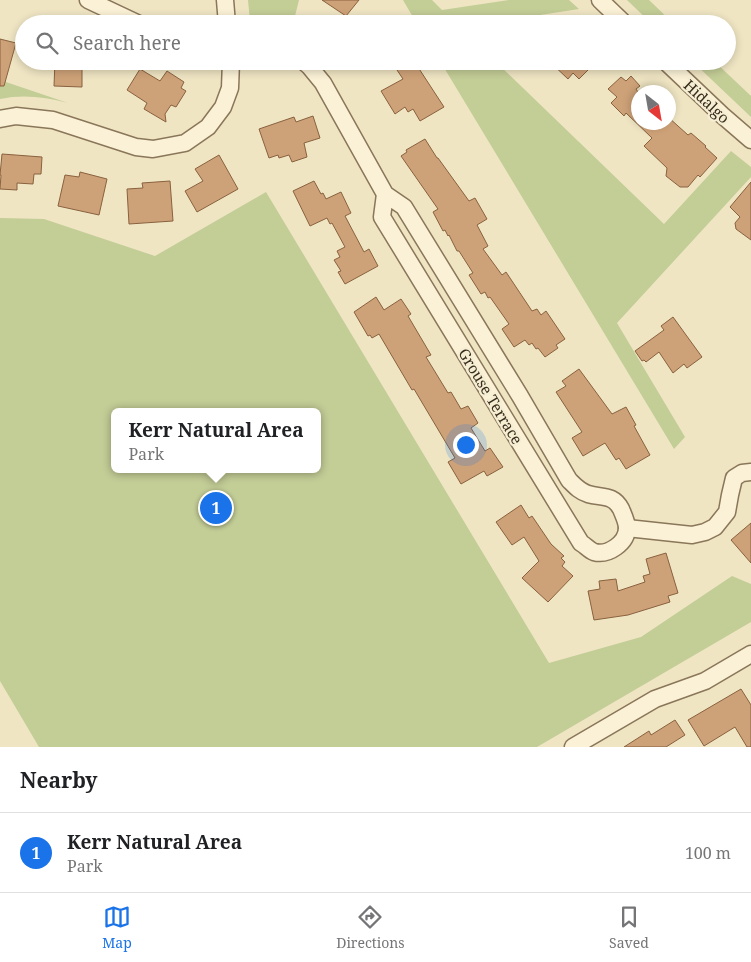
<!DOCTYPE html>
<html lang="en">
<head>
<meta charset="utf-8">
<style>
	body { margin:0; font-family:"Noto Serif",serif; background:#f6f6f6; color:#202124 }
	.compass { position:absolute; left:631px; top:85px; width:45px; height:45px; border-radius:50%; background:#fff; box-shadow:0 2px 8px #0003; rotate:149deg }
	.you { position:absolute; left:465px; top:444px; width:18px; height:18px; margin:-12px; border:4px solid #fff; border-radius:50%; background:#1a73e8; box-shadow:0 0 0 8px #1a73e833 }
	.badge { display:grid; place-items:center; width:32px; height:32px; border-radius:50%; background:#1a73e8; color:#fff; font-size:16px; font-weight:700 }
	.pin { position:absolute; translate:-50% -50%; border:2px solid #fff; box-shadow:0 1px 5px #0006 }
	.popup { position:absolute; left:111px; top:408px; width:210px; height:65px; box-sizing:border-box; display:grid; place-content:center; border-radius:8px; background:#fff; filter:drop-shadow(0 1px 4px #0005); font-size:16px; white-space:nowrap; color:#757577 }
	.popup b { font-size:19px; color:#202124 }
	.popup::after { content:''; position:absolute; left:50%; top:100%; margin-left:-10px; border:10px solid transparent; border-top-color:#fff }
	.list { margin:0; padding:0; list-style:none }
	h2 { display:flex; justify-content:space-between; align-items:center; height:65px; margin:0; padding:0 20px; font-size:21px }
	h2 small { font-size:16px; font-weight:400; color:#757577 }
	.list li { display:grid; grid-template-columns:32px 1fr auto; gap:15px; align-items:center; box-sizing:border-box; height:80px; padding:0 20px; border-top:1px solid #e0e0e0 }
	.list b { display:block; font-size:19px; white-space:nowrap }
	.list p { margin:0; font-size:16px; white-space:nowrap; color:#757577 }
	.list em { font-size:16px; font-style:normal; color:#757577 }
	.icon { flex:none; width:28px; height:28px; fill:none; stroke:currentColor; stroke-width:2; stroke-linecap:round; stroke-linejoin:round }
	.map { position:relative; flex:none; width:751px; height:747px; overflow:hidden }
	.search { position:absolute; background:#fff; box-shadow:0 2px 8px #0003; left:15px; right:15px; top:15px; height:55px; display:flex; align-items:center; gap:12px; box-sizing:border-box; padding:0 18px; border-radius:28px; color:#757577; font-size:19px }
	.sheet { height:145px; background:#fff }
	nav { display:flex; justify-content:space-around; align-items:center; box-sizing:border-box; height:70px; border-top:1px solid #e0e0e0; background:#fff; font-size:14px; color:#757577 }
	nav a { display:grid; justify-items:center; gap:2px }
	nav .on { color:#1a73e8 }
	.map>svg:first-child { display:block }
	.green { fill:#c3cd96; fill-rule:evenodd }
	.building { fill:#cea278; stroke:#89613e }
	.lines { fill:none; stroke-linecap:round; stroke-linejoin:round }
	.minor-casing { stroke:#8a7659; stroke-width:19 }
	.minor { stroke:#faf1d6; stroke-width:16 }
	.labels { text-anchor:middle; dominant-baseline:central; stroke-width:4.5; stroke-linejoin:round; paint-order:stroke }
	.street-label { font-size:15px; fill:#392d1e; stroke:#f6eed3 }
</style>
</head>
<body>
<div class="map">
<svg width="751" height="747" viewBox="0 0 751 747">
	<rect width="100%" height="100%" fill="#efe5c3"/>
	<!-- green -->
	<g class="green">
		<path d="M248,0H299L293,24L261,21H250Z"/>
		<path d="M403,0H432L442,10L509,0H569L579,9L482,24H417Z"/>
		<path d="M627,0H649L674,24H652Z"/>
		<path d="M440,61H495L664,224L731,151L751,167V177L617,323L685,437L674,449Z"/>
		<path d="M692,61H714L751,96V117Z"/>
		<path d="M0,80L68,103C45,97 23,94 0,99Z"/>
		<path d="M266,192L549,663L641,637L732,576L751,584V622L537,747H39L0,681V218L44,219L155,256ZM115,412H317V469H115Z"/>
	</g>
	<!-- building -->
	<g class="building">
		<path d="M322,0H359L346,16Z"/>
		<path d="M0,39L16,43L4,86H0Z"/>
		<path d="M55,61H82V87L54,86Z"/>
		<path d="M391,61H414L444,107L420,121L413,109L408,112L405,107L395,114L381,91L403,79Z"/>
		<path d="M549,61H597L579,79L573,73L568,79Z"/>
		<path d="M140,69L160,81L167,71L184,82L181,88L186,91L176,107L171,105L165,114L166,122L144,109L147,103L127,90Z"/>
		<path d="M631,76L640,86L636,89L638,92V122H668V117L688,135L691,133L706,146L705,147L717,158L700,177L698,175L688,187H680L666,176L667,168L644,146L652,138L626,113L624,116L611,103L617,97L608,89L621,77L626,81Z"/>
		<path d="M313,116L320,138L304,143L307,157L292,162L289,155L279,158L278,155L269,158L259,129L294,117L296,122Z"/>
		<path d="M425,139L437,158H438L469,201L475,198L487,219L477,225L488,246L483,249L502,275L506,272L532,311L537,309L541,315L546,311L565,339L556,345L558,348L545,357L538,348L536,349L532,343L529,345L525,340L514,347L502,329L509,324L490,297L488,298L485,292L481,294L469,275L473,273L459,251H457L449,235L448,236L445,230L443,231L433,212L438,209L401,156L407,152L406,150Z"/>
		<path d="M2,154L42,157L41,174H34L33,184L17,183V190L0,189L1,175H0Z"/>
		<path d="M219,155L238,189L197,212L185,191L203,181L195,169Z"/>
		<path d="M80,172L107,179L99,215L58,206L65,175L79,177Z"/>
		<path d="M170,181L173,221L129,224L127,189L143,188L142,183Z"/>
		<path d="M314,181L321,194L323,193L326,199L341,192L351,213L345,216L364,252L369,249L378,266L345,284L338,272L341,271L334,260L340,257L337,251L345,247L332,223L330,224L327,218L310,226L293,191Z"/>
		<path d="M751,182V240L736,229L735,223L740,217L730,207Z"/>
		<path d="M376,297L384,310L401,299L411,314L408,316L431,355L426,357L448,393L451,392L461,409L468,406L478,423L471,428L485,451L490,448L503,467L487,476L484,471L461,484L448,462L455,458L414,389L412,390L379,334L372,338L370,335L368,336L354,312Z"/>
		<path d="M673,317L702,357L687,368L684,364L673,373L659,352L646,362L644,360L642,361L635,351L664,330L661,326Z"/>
		<path d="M579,369L612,414L626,407L636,425L634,426L650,455L626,469L619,458L616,460L605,443L583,456L572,438L582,432L556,392L566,386L562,381Z"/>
		<path d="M521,505L529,518L532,516L551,544L564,556L561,558L565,562L562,566L573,576L548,602L522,578L539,561L524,537L512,545L496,522Z"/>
		<path d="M751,523V563L731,540Z"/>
		<path d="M666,553L678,593L668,596L670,602L628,615L594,620L588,591L600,589L599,581L616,579L618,591L645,582L643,576L650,574L646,559Z"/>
		<path d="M741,689L751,705V747H747L735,727L704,746L688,720Z"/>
		<path d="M675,720L685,735L666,747H624L649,731L651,735Z"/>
	</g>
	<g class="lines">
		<defs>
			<g id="minor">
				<path d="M88,0L139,24"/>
				<path d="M225,0L227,24"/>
				<path d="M600,0L625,24"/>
				<path d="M303,61L309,66L323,83L385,194L404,207L520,396L569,480C575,486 579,491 588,494C602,498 613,494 621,509C623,514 627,522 627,528C627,543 608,556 594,552C589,550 585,545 581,543L382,217L385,194"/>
				<path d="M665,61L722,115L751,140"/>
				<path d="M0,119L16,116L53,120L136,147L153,149L185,143L208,127L223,107L230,88L231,61"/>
				<path d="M627,528L692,535L705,532L715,527L727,512L730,495L734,478L742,473L751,472"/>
				<path d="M573,747L655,699L705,681L751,654"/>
			</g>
		</defs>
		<!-- minor casing -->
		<use href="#minor" class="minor-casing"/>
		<!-- minor -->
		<use href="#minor" class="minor"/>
	</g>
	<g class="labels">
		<!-- street labels -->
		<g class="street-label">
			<text transform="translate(707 101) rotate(43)">Hidalgo</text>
			<text transform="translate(491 396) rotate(59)">Grouse Terrace</text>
		</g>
	</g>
</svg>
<svg class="compass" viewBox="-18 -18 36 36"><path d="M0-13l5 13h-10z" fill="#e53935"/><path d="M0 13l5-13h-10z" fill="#757577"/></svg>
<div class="you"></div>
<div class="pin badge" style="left:216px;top:508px">1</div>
<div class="popup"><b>Kerr Natural Area</b>Park</div>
<div class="search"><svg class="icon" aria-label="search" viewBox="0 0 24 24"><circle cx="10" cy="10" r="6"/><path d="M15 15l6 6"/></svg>Search here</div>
</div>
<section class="sheet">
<h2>Nearby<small></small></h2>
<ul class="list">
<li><span class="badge">1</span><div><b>Kerr Natural Area</b><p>Park</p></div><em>100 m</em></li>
</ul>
</section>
<nav>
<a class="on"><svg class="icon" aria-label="map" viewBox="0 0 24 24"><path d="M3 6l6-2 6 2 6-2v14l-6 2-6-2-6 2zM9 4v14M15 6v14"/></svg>Map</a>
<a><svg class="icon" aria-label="directions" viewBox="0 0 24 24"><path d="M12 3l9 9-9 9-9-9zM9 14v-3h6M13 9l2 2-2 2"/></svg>Directions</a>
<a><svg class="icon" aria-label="saved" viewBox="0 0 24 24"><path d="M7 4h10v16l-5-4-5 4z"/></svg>Saved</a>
</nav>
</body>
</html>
